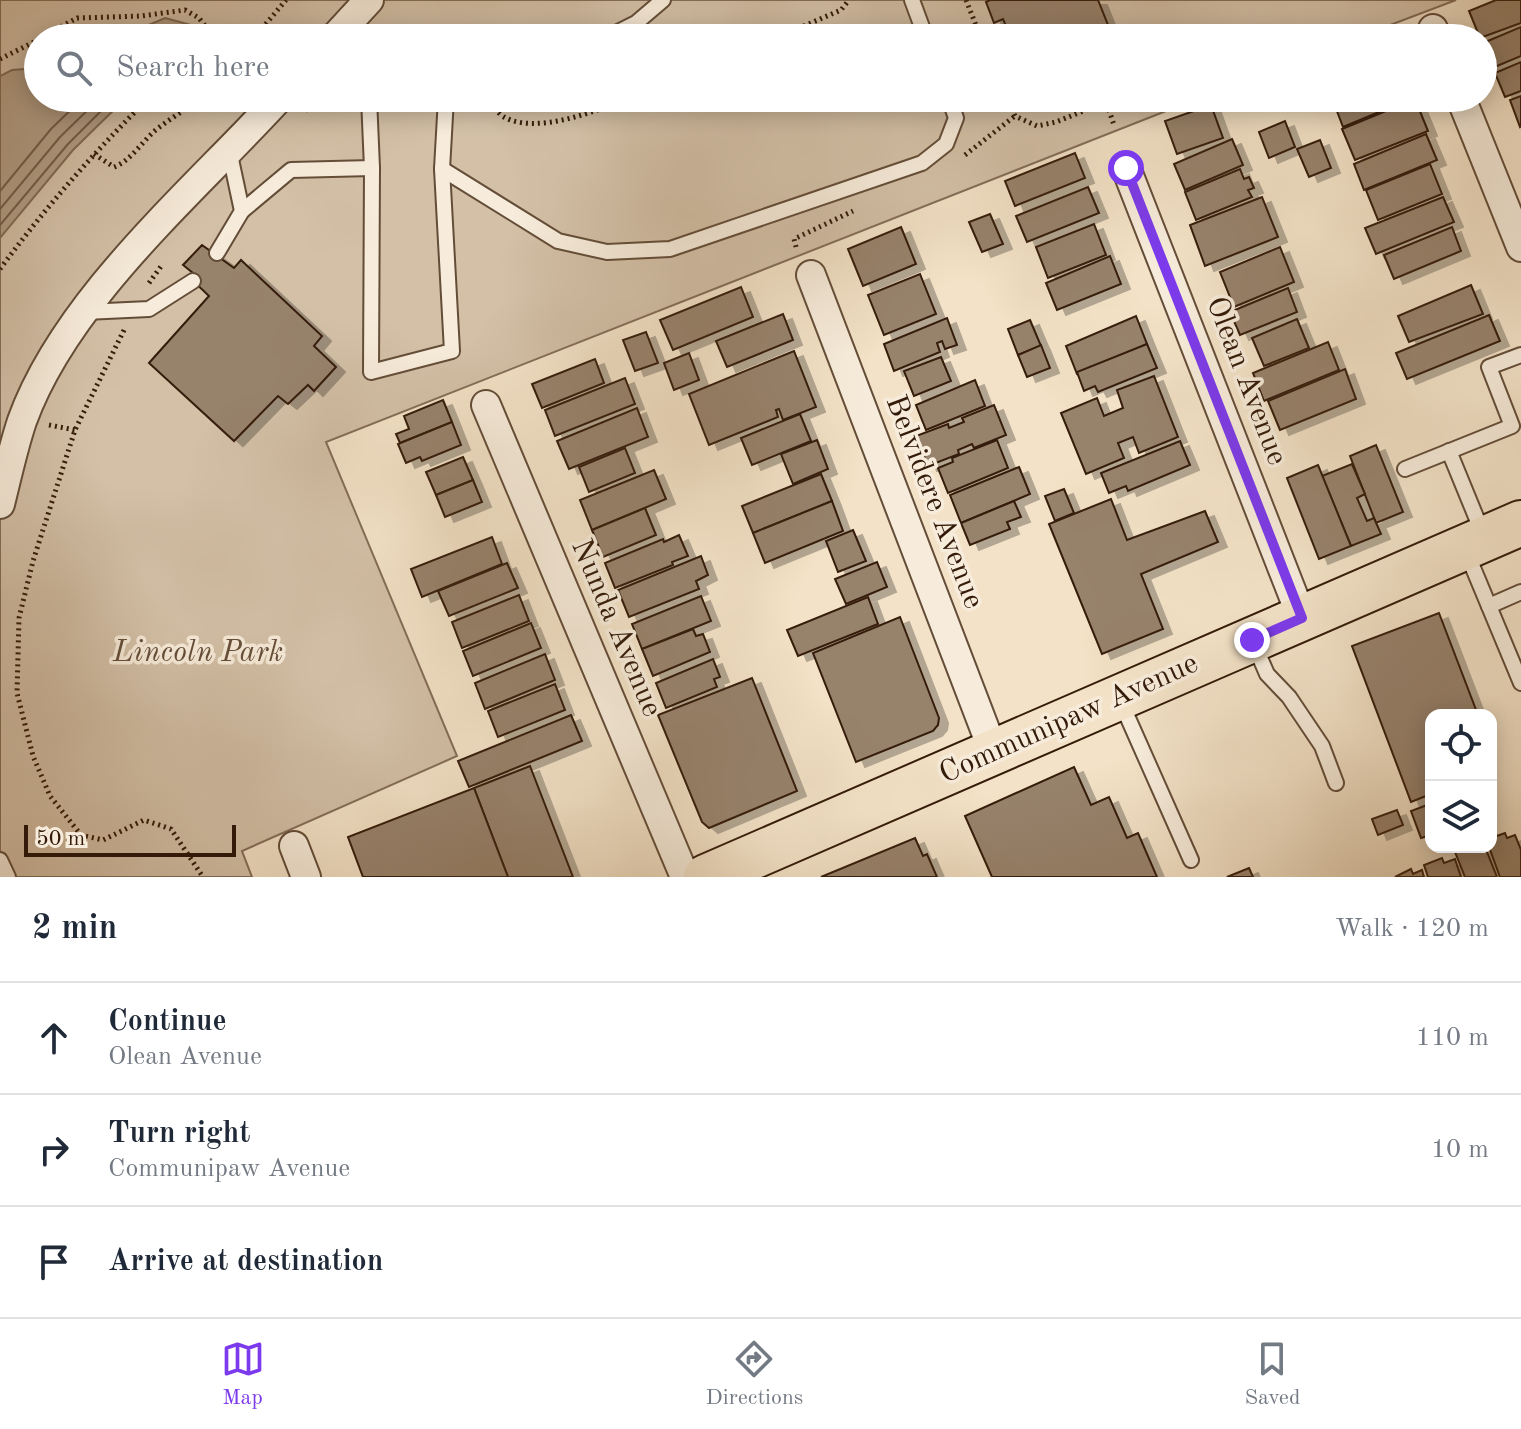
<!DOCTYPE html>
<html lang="en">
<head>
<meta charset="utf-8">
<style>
	body { margin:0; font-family:"Old Standard TT",serif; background:#f2f2f3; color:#1f2937 }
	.controls { position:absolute; right:24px; bottom:24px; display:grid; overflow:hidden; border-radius:16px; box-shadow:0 4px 20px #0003 }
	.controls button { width:72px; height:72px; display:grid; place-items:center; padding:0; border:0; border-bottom:2px solid #e0e1e3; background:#fff; color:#1f2937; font:40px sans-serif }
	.scale { position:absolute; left:24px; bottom:20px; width:212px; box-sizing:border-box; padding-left:8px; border:4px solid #341b09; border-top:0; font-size:22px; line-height:28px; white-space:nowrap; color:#341b09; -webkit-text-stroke:6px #f7ecdb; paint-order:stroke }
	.stop { position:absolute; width:24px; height:24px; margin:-18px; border:6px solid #7c3aed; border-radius:50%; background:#fff }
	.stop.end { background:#7c3aed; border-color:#fff; box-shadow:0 2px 8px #0008 }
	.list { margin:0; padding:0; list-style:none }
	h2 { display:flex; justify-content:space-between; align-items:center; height:104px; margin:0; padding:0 32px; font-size:34px }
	h2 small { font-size:26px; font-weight:400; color:#747a83 }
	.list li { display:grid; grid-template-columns:52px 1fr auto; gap:24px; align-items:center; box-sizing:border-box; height:112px; padding:0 32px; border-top:2px solid #e0e1e3 }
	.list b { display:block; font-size:30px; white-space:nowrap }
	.list p { margin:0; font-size:26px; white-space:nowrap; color:#747a83 }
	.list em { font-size:26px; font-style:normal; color:#747a83 }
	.icon { flex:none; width:44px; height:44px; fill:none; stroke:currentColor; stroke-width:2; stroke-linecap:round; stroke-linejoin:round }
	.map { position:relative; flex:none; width:1521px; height:877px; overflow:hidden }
	.search { position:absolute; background:#fff; box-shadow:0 4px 20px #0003; left:24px; right:24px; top:24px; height:88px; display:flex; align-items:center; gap:20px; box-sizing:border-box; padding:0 28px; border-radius:44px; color:#747a83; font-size:30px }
	.sheet { height:440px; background:#fff }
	nav { display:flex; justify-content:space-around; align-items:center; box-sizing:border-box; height:112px; border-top:2px solid #e0e1e3; background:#fff; font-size:22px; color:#747a83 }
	nav a { display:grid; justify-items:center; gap:4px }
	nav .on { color:#7c3aed }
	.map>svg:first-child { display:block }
	.green { fill:#d3c0a7; stroke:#846e58; stroke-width:2 }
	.water { fill:#b29e86; stroke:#806a54; stroke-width:2 }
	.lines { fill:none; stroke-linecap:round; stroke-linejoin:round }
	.shore { stroke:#735c48; stroke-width:2 }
	.building { fill:#97826c; stroke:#341b09; stroke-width:2; filter:url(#shadow) }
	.service-casing { stroke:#644d38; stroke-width:18 }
	.minor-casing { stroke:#644d38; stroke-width:32 }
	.primary-casing { stroke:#341b09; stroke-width:48 }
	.path { stroke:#341b09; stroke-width:5; stroke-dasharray:2 4; stroke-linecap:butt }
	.service { stroke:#f7ecdb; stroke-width:14 }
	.minor { stroke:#f7ecdb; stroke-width:28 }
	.primary { stroke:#f3e2c7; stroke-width:44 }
	.route { stroke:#7c3aed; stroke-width:10 }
	.labels { text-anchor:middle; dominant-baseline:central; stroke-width:7; stroke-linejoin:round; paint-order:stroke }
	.street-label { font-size:30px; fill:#341b09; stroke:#f7ecdb }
	.park-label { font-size:30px; font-style:italic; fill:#644d38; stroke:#f7ecdb }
</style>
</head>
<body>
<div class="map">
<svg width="1521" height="877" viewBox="0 0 1521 877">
	<defs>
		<filter id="shadow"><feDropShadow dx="9" dy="5" stdDeviation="0" flood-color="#0004"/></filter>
	</defs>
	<rect width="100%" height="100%" fill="#f3e2c7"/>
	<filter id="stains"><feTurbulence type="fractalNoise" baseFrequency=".0025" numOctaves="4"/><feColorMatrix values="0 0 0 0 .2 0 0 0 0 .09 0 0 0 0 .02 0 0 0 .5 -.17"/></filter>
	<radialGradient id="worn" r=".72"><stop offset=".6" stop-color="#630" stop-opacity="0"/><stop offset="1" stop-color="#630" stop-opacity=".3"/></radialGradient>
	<!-- green -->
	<path class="green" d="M0,0H1456L1356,38H38V98H1199L326,442L457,756L242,851L252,877H0Z"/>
	<!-- water -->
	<g class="water">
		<path d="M165,18L195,26L198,34L195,38H118Z"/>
		<path d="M38,68V98H126L73,150L0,238V76L12,70Z"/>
	</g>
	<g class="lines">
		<!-- shore -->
		<g class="shore">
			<path d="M0,191L51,129L83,98"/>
			<path d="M0,209L60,137L100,98"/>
			<path d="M0,225L68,144L114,98"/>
		</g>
	</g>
	<!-- building -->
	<g class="building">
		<path d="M990,0H1098L1112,35L1106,38H1011L1003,19L994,23L986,2Z"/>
		<path d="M1496,0H1521V23L1480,38L1469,11Z"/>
		<path d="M1521,27V56L1490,69L1483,52V43Z"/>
		<path d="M1521,62V91L1505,97L1495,73Z"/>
		<path d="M1521,96V126L1520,127L1510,100Z"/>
		<path d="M1332,98H1413L1343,127Z"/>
		<path d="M1415,99L1428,131L1355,160L1342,129Z"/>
		<path d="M1211,105L1223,138L1177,154L1165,121Z"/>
		<path d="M1285,121L1295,147L1269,158L1259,132Z"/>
		<path d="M1426,134L1437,160L1364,190L1354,164Z"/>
		<path d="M1232,139L1243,165L1185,190L1174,164Z"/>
		<path d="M1320,140L1331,168L1309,177L1297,149Z"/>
		<path d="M1075,153L1085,178L1015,206L1005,181Z"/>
		<path d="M1430,164L1442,194L1378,220L1366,190Z"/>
		<path d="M1240,169L1244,179L1249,177L1254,188L1248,190L1252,197L1196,220L1185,192Z"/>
		<path d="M1088,187L1099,213L1027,242L1016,216Z"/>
		<path d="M1262,197L1278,237L1205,266L1190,225Z"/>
		<path d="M1443,197L1454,222L1376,254L1365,228Z"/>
		<path d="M990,214L1003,244L982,252L969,222Z"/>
		<path d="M1094,224L1106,255L1048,278L1036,247Z"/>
		<path d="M901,227L916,264L863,286L848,249Z"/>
		<path d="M1452,227L1461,251L1394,279L1384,255Z"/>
		<path d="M202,245L234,268L241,260L322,336L314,346L336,367L314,391L308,385L288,404L278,396L234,441L149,363L209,296L189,277L193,273L183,265Z"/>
		<path d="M1280,247L1294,282L1234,307L1220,272Z"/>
		<path d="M1110,256L1121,284L1057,310L1046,283Z"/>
		<path d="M920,274L936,314L884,335L868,295Z"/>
		<path d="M1471,285L1483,314L1409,342L1398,316Z"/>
		<path d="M741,287L753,317L673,350L660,320Z"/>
		<path d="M1288,288L1297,312L1240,335L1230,312Z"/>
		<path d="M783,314L793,340L727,367L716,341Z"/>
		<path d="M1489,315L1500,341L1407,379L1396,353Z"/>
		<path d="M1136,316L1147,344L1077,374L1066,346Z"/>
		<path d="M947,318L957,345L945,349L942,341L937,343L940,352L894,371L884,344Z"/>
		<path d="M1297,319L1309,348L1264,366L1252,338Z"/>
		<path d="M1030,320L1041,346L1018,355L1008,329Z"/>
		<path d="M646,332L658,363L635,371L623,340Z"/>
		<path d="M1328,342L1339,370L1264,401L1253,373Z"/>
		<path d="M1147,344L1157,368L1098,392L1095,386L1084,391L1077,372Z"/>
		<path d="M1041,345L1050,368L1027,377L1018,355Z"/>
		<path d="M794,351L816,407L783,420L779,409L776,410L778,417L709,445L689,394Z"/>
		<path d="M689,353L699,380L674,390L664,363Z"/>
		<path d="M941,357L951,381L914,396L904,371Z"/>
		<path d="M595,359L604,383L542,408L532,384Z"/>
		<path d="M1345,369L1356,399L1280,430L1268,401Z"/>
		<path d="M1154,376L1178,437L1139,453L1133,437L1118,443L1124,458L1086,474L1061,413L1097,398L1104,416L1123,408L1117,390Z"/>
		<path d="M625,378L635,404L555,436L545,410Z"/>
		<path d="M975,380L985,406L926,430L916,405Z"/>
		<path d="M443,400L452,422L400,443L396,434L409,429L404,416Z"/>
		<path d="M994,405L1006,435L974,448L972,444L958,450L959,454L928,466L916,436L948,424L949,428L964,422L962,418Z"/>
		<path d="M637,408L648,437L569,469L557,441Z"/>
		<path d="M800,414L811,441L752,465L741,438Z"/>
		<path d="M452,422L461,445L422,461L420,457L406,463L398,444Z"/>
		<path d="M817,440L828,469L793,484L781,454Z"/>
		<path d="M997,440L1008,468L948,493L938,468L953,462L952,458Z"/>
		<path d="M1180,441L1190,465L1128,491L1126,486L1109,493L1101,473Z"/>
		<path d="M1376,445L1403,512L1376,523L1350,456Z"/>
		<path d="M625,448L635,473L589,492L579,467Z"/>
		<path d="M463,457L473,480L436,495L426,472Z"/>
		<path d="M1352,464L1365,494L1357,498L1367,521L1374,518L1381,534L1351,546L1322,476Z"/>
		<path d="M1318,465L1351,546L1319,559L1287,478Z"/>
		<path d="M1019,467L1030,494L961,523L950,495Z"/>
		<path d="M654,470L666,499L592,530L580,500Z"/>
		<path d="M821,474L832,501L753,533L742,506Z"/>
		<path d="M473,480L482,502L445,517L436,495Z"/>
		<path d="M1064,489L1074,513L1055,521L1045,496Z"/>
		<path d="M1111,499L1127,540L1205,511L1218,542L1141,574L1163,629L1102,654L1049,524Z"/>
		<path d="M832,501L843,531L765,563L753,533Z"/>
		<path d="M1014,501L1021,517L1007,522L1010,529L970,545L961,523Z"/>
		<path d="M645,508L656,535L603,557L592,530Z"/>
		<path d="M853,530L866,561L838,572L826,541Z"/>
		<path d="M679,535L688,556L672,562L673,565L615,588L605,563L663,539L664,542Z"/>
		<path d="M492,537L502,564L422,597L411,569Z"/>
		<path d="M701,556L708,575L696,581L699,589L629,617L618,590Z"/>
		<path d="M877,562L887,587L846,604L835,579Z"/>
		<path d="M507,563L518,588L449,616L438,591Z"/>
		<path d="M519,595L529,621L462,648L452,622Z"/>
		<path d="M701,596L711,621L642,649L632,624Z"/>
		<path d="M868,597L878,624L798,656L787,630Z"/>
		<path d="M1439,613L1478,715H1431V794L1411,802L1352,646Z"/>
		<path d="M900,617L939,718L938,725L933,731L856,762L813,653Z"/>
		<path d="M531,623L541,648L473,676L463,651Z"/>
		<path d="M693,629L696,636L703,634L710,652L653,676L642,649Z"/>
		<path d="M545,654L555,680L485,709L475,683Z"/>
		<path d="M713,659L720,677L714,679L717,687L666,708L656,683Z"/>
		<path d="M752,678L797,791L709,828L702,822L658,715Z"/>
		<path d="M555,684L565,710L498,737L488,711Z"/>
		<path d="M571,715L582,741L469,787L458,761Z"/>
		<path d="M530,766L573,877H508L474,788Z"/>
		<path d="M1074,767L1091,805L1109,797L1127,838L1138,833L1157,877H992L965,816Z"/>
		<path d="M474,788L508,877H363L348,837Z"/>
		<path d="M1427,805L1431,814V835L1421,838L1411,811Z"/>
		<path d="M1397,810L1403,825L1378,835L1372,819Z"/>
		<path d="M1505,833L1507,838L1515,835L1521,850V877H1500L1489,847H1491V838Z"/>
		<path d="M915,838L923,856L927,854L937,877H821Z"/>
		<path d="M1453,847H1474L1475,850L1485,847L1497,877H1465Z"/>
		<path d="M1442,858L1444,863L1455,859L1461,877H1428L1424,865Z"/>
		<path d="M1249,868L1253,877H1227Z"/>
		<path d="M1411,869L1413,874L1422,870L1424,877H1395Z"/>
	</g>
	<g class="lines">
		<defs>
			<g id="service">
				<path d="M912,0L926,38"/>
				<path d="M345,26L367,38"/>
				<path d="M606,38L636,23L663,0"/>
				<path d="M369,98L372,168L371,372L452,351L442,169L446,98"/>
				<path d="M442,169L558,241L607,252L670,249L922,163L946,144L956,118L949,98"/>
				<path d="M242,211L291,170L372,168"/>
				<path d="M217,253L242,211L229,150"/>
				<path d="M85,312L149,309L193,281"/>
				<path d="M1449,451L1483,534"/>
				<path d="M1405,469L1512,426L1489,367L1521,355"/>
				<path d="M1466,551L1521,683"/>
				<path d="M1489,606L1521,592"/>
				<path d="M1254,644L1267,674L1289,697L1322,746L1336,783"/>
				<path d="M1120,700L1191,860"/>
				<path d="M0,860L8,877"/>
			</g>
			<g id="minor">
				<path d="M1433,29L1437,38"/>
				<path d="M334,38L369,0"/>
				<path d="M1461,98L1521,247"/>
				<path d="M1126,168L1302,618"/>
				<path d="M811,275L994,753"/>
				<path d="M486,405L685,877"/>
				<path d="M0,504C7,476 13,448 22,421C66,299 193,192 279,98"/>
				<path d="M294,846L306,877"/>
			</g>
			<path id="primary" d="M706,877L1521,523"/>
		</defs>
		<!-- service casing -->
		<use href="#service" class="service-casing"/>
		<!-- minor casing -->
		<use href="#minor" class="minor-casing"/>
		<!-- primary casing -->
		<use href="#primary" class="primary-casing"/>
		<!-- path -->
		<g class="path">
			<path d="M966,0L981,38"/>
			<path d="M40,38L77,18L141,16L185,10L199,18L212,35L209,38"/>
			<path d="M254,38L286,0"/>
			<path d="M776,38L841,10L849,0"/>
			<path d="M0,59L38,40"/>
			<path d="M488,98C492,104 498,114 504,117C536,135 597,111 628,98"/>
			<path d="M1006,98L1015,116L1037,126L1056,122L1106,102L1114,125"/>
			<path d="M305,111L316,98"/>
			<path d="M94,154L114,167C132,160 142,141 157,129C171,118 185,111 198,98"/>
			<path d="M965,155L1015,116"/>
			<path d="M796,247L794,239L853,211"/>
			<path d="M0,269C45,208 95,151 149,98"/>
			<path d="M149,283L162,265"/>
			<path d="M124,330L75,430L33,561L19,618L17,693L33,756L50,796L81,835L103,840L144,820L171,829L203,877"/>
			<path d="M49,425L75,430"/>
		</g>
		<!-- service -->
		<use href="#service" class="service"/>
		<!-- minor -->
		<use href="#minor" class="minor"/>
		<!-- primary -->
		<use href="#primary" class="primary"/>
	</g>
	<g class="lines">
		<!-- route -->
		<path class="route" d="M1126,168L1302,618L1252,640"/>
	</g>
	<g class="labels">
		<!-- street labels -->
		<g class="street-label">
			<text transform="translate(1246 381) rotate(69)">Olean Avenue</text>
			<text transform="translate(934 502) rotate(69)">Belvidere Avenue</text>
			<text transform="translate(616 628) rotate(67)">Nunda Avenue</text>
			<text transform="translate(1069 719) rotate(-24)">Communipaw Avenue</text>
		</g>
		<!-- park labels -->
		<g class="park-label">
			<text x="198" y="653">Lincoln Park</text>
		</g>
	</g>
	<rect width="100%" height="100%" filter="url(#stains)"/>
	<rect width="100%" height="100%" fill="url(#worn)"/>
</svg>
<div class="controls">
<button><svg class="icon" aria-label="locate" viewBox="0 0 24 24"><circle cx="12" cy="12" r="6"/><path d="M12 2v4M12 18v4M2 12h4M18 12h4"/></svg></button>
<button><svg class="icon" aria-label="layers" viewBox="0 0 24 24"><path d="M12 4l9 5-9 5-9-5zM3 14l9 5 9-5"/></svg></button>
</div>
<div class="scale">50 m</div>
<div class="stop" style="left:1126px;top:168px"></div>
<div class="stop end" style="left:1252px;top:640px"></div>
<div class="search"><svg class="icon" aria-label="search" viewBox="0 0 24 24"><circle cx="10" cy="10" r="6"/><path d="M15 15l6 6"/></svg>Search here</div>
</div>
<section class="sheet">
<h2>2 min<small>Walk · 120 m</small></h2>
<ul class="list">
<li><svg class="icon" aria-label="ahead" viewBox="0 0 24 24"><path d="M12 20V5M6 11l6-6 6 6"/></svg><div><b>Continue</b><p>Olean Avenue</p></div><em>110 m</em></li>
<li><svg class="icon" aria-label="right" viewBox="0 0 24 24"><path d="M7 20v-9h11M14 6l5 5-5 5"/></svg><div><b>Turn right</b><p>Communipaw Avenue</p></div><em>10 m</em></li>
<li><svg class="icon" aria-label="arrive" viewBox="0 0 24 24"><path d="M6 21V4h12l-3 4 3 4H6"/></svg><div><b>Arrive at destination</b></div></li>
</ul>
</section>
<nav>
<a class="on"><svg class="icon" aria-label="map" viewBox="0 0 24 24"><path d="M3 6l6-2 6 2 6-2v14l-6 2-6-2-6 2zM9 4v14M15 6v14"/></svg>Map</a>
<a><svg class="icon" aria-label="directions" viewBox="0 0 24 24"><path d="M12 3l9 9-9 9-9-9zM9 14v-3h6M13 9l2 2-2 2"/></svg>Directions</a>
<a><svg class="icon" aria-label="saved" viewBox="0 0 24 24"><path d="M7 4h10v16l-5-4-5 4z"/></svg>Saved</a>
</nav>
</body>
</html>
